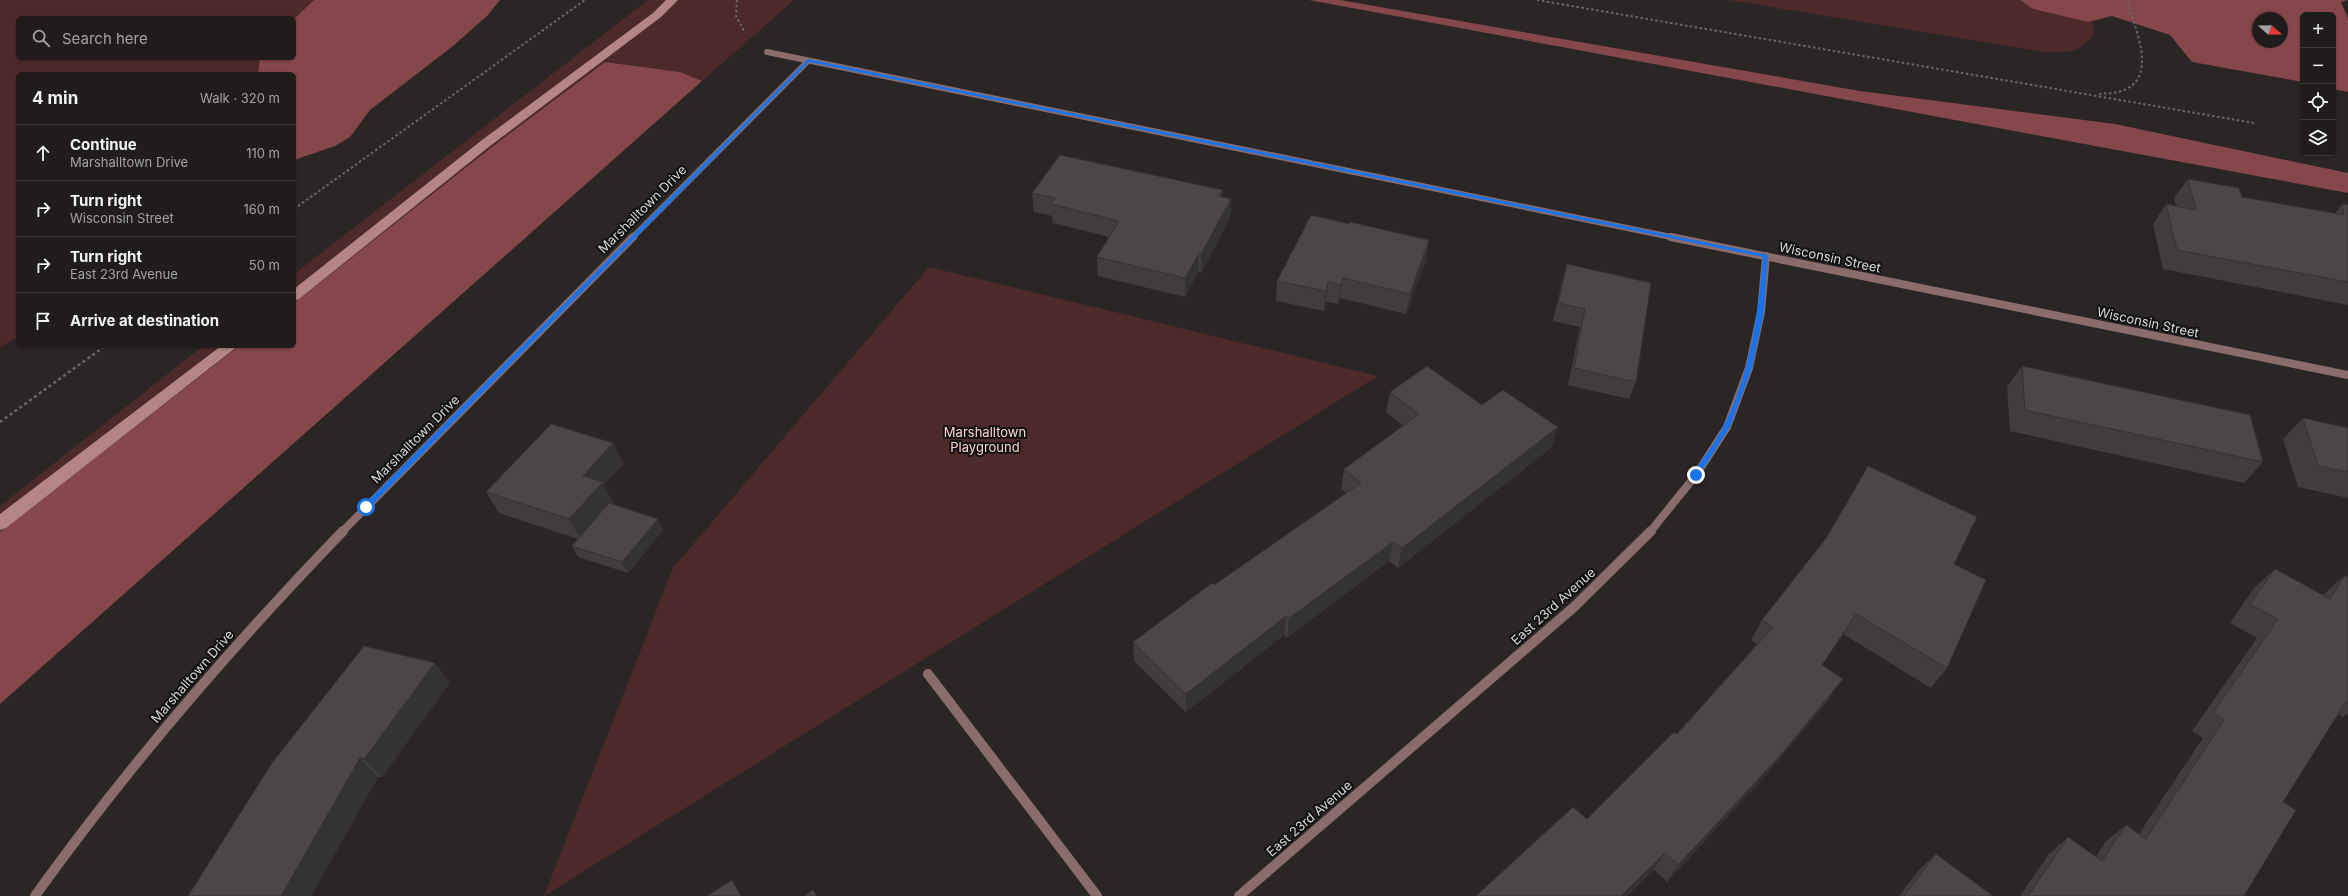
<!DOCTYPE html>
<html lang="en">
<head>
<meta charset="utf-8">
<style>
	body { margin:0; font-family:Inter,sans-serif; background:#2d2929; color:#f1f3f6 }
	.controls { position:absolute; right:12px; top:12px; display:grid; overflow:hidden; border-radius:6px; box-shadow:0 1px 3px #0004 }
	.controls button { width:36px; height:36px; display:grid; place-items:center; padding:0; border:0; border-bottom:1px solid #3d3a3b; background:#201c1c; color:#f1f3f6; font:20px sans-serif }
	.compass { position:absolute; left:2252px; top:12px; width:36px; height:36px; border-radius:50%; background:#201c1c; box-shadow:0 1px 3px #0004; rotate:110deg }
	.stop { position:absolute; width:12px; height:12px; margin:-9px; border:3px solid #1a73e8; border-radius:50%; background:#fff }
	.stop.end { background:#1a73e8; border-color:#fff; box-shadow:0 1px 4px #0008 }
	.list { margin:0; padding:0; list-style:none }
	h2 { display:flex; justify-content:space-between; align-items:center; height:52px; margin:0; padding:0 16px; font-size:17px }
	h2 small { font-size:13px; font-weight:400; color:#a2a1a3 }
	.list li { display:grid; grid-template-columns:26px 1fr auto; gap:12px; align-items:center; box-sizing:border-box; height:56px; padding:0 16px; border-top:1px solid #3d3a3b }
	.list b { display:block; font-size:15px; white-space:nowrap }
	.list p { margin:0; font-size:13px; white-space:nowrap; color:#a2a1a3 }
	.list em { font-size:13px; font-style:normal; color:#a2a1a3 }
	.icon { flex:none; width:22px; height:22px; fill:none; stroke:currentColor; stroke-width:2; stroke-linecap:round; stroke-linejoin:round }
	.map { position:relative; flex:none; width:2348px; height:896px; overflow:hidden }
	.search { position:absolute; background:#201c1c; box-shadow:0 1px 3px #0004; left:16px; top:16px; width:280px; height:44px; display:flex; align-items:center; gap:10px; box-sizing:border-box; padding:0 14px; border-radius:6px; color:#a2a1a3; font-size:15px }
	.panel { position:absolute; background:#201c1c; box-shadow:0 1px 3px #0004; left:16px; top:72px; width:280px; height:276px; border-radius:6px }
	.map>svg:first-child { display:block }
	.green { fill:#4e292a }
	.forest { fill:#854749; fill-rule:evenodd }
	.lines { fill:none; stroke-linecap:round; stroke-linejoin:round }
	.stream { fill:#b48585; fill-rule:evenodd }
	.path-far1 { stroke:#6b6767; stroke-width:2; stroke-dasharray:2.5 2.5; stroke-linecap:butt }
	.path { stroke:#6b6767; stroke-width:2.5; stroke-dasharray:3 3; stroke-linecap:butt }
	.lane { stroke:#8a6c6c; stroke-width:10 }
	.street-far2 { stroke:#8a6c6c; stroke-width:6 }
	.street-far1 { stroke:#8a6c6c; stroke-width:8 }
	.street { stroke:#8a6c6c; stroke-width:10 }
	.wall { fill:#413d3d }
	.shaded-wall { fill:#353232 }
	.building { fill:#4c4747; stroke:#353232 }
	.route { fill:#1a73e8 }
	.labels { text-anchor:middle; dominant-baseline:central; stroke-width:4; stroke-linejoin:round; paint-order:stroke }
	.street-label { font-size:13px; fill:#dbd8d8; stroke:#111010 }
	.park-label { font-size:13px; fill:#fcd3d2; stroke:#111010 }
</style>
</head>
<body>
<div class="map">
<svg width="2348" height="896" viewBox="0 0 2348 896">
	<rect width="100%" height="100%" fill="#2a2626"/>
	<!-- green -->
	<g class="green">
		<path d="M0,0H314L294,19L18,18V58H260L258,74H18V336L0,348Z"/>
		<path d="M648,0H794L702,81L680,72L605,62L497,143L294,303V274Z"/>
		<path d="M1728,0H2020L2033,9L2088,22L2092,20L2094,34C2078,55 2069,52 2044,52Z"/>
		<path d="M929,267L1378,376L544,896L673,568Z"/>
		<path d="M203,346H239L0,532V506Z"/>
	</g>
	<!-- forest -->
	<g class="forest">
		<path d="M314,0H500L487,16L453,46L370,110L350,137L335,146L294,160V74H258L260,58H294V19Z"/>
		<path d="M1309,0H1340L1860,91L2115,124L2348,173V193Z"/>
		<path d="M2020,0H2348L2341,2L2348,18V92L2333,89V15H2303V82L2192,62L2170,35L2112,16L2088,22L2033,9ZM2258,18H2282V42H2258Z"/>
		<path d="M605,62L680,72L702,81L0,704V532L239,346H294V303L497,143Z"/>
	</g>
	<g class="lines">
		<!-- stream -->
		<g class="stream">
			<path d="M666,0H678L661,17L490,146L299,299L294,301V289L482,140L653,13Z"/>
			<path d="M221,346H238L6,528L0,530V514Z"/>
		</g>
		<!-- path-far1 -->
		<g class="path-far1">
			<path d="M737,0L736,16L744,31"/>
			<path d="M1537,0L2254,123"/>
			<path d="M2099,94C2106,93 2114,94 2121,91C2160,79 2134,27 2127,0"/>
			<path d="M294,209L585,0"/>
		</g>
		<!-- path -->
		<path class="path" d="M0,422L105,346"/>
		<!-- lane -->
		<path class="lane" d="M928,674L1097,896"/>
		<!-- street-far2 -->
		<g class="street-far2">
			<path d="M767,52L1676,238"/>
			<path d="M632,238L808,61"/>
		</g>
		<!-- street-far1 -->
		<g class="street-far1">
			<path d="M1671,237L2348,375"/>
			<path d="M342,532L633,237"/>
			<path d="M1650,532L1696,475L1727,427L1749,368L1761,312L1766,256"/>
		</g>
		<!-- street -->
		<g class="street">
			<path d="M35,896C128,766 232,646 343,531"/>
			<path d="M1239,896L1574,607L1651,531"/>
		</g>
	</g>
	<!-- wall -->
	<g class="wall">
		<path d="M2188,179L2242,197L2335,213L2342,204L2348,205V305L2163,269L2153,224L2166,204L2176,206L2174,198Z"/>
		<path d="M1032,193L1222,197L1231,199L1230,218L1201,273L1198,272L1185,297L1098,276L1097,257L1109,237L1053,223L1052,216L1034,212Z"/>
		<path d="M1349,224L1429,240L1426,260L1406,314L1340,298L1338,304L1326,302L1324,311L1276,301L1277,281Z"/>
		<path d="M1567,264L1636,382L1629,399L1568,385L1580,327L1553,321L1562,282Z"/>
		<path d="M2022,366L2263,462L2244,483L2010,431L2007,387Z"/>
		<path d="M1390,392L1482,405L1552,447L1398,568L1389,561L1287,638L1284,635L1186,712L1134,661L1133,642L1346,493L1341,489L1344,469L1403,426L1386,412Z"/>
		<path d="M2303,418L2348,428V498L2298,487L2283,439Z"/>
		<path d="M613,443L623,464L604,485L613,503L612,505L663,530L628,573L578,557L572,546L578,539L499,513L486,492Z"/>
		<path d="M1868,466L1954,564L1947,668L1931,688L1843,634L1822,665L1830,698L1766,775L1667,882L1654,870L1587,819L1677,734L1757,644L1751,640L1762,620L1824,541Z"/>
		<path d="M2275,569L2323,595L2345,575L2348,577V713L2343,717L2338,714L2283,802L2244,896H2020L2049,854L2068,837L2096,857L2105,842L2126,825L2139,834L2203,738L2192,731L2257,638L2230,623L2254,588Z"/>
		<path d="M450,682L382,777H378L311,896H188Z"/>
		<path d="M1936,854L1993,896H1899L1919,870Z"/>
	</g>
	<!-- shaded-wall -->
	<g class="shaded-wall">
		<path d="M1223,190L1222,209L1219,196Z"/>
		<path d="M1231,199L1230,218L1201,273V254Z"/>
		<path d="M1429,240L1426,260L1406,314L1410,294Z"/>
		<path d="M1199,253L1198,272L1185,297V278Z"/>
		<path d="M1343,278L1340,298L1338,304L1341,285Z"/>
		<path d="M1328,282L1326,302L1324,311L1326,291Z"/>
		<path d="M1558,427L1552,447L1398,568L1402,548Z"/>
		<path d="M613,443L623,464L604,485L613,503L581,540L569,519L583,476Z"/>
		<path d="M658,519L663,530L628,573L622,562Z"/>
		<path d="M1393,542L1389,561L1287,638L1289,618Z"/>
		<path d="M1286,616L1284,635L1186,712V694Z"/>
		<path d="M435,663L450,682L382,777L364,759Z"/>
		<path d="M1843,679L1830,698L1766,775L1667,882L1678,865Z"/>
		<path d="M360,758L378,777L311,896H281Z"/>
		<path d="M1665,853L1654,870L1627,896H1621Z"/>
	</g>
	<!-- building -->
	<g class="building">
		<path d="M1060,155L1223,190L1219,196L1231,199L1201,254L1199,253L1185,278L1097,257L1119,221L1051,204L1055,198L1032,193Z"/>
		<path d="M2188,179L2239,188L2242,197L2344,215L2342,204L2348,205V282L2177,250L2166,204L2196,210Z"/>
		<path d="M1311,215L1349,224L1350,222L1429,240L1410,294L1343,278L1341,285L1328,282L1326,291L1277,281Z"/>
		<path d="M1567,264L1651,283L1636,382L1574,368L1585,309L1558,303Z"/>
		<path d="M1427,366L1482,405L1503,390L1558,427L1402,548L1393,542L1289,618L1286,616L1186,694L1133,642L1212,583L1214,585L1361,483L1344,469L1419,414L1390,392Z"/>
		<path d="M2022,366L2250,415L2263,462L2025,410Z"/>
		<path d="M2303,418L2348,428V472L2318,466Z"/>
		<path d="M551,424L613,443L583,476L603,482L569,519L486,492Z"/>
		<path d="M1868,466L1977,517L1954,564L1986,580L1947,668L1856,614L1822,665L1843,679L1779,757L1678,865L1665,853L1621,896H1476L1573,807L1587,819L1674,732L1677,734L1773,627L1762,620L1827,537Z"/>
		<path d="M609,503L658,519L622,562L572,546Z"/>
		<path d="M2275,569L2330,599L2345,575L2348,577V698L2283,802L2296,810L2244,896H2028L2068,837L2102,861L2126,825L2146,839L2224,720L2213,713L2278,619L2250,604Z"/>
		<path d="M364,646L435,663L364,759L360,758L281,896H188L272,763Z"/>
		<path d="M1936,854L1993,896H1904Z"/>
		<path d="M732,880L741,896H707Z"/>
		<path d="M813,890L817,896H804Z"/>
	</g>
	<!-- route -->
	<path class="route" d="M808,59L1768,255L1764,312L1752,368L1730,427L1698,477H1693V473C1703,458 1715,443 1723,427C1750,375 1758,315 1763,257L809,62L368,509H364V505Z"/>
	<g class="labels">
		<!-- street labels -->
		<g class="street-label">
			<text transform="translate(642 209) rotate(-45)">Marshalltown Drive</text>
			<text transform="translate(1830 257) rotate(12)">Wisconsin Street</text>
			<text transform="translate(2148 322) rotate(12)">Wisconsin Street</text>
			<text transform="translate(415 439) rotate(-45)">Marshalltown Drive</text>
			<text transform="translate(1553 606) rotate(-42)">East 23rd Avenue</text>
			<text transform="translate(192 676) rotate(-49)">Marshalltown Drive</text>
			<text transform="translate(1309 818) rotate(-41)">East 23rd Avenue</text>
		</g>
		<!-- park labels -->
		<g class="park-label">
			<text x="985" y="432">Marshalltown<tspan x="985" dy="15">Playground</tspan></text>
		</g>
	</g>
</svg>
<div class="controls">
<button>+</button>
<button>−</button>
<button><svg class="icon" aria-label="locate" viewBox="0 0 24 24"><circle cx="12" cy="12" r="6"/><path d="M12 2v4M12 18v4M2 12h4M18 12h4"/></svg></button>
<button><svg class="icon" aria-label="layers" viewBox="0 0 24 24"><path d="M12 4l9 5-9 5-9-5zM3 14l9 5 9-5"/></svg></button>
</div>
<svg class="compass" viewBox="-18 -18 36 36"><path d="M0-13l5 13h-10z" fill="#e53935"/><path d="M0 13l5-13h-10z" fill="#a2a1a3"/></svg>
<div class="stop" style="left:366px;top:507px"></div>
<div class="stop end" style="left:1696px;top:475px"></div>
<div class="search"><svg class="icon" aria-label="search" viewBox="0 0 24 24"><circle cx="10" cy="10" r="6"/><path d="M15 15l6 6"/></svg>Search here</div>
<section class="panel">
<h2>4 min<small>Walk · 320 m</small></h2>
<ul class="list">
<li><svg class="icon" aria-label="ahead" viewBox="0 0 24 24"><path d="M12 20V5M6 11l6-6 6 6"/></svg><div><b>Continue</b><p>Marshalltown Drive</p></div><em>110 m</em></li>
<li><svg class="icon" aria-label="right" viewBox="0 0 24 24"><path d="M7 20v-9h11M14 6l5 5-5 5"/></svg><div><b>Turn right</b><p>Wisconsin Street</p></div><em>160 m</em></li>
<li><svg class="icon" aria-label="right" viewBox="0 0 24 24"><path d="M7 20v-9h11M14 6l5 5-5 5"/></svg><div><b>Turn right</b><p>East 23rd Avenue</p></div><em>50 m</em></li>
<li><svg class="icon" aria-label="arrive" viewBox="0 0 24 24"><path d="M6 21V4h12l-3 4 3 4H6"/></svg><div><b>Arrive at destination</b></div></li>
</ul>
</section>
</div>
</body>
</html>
